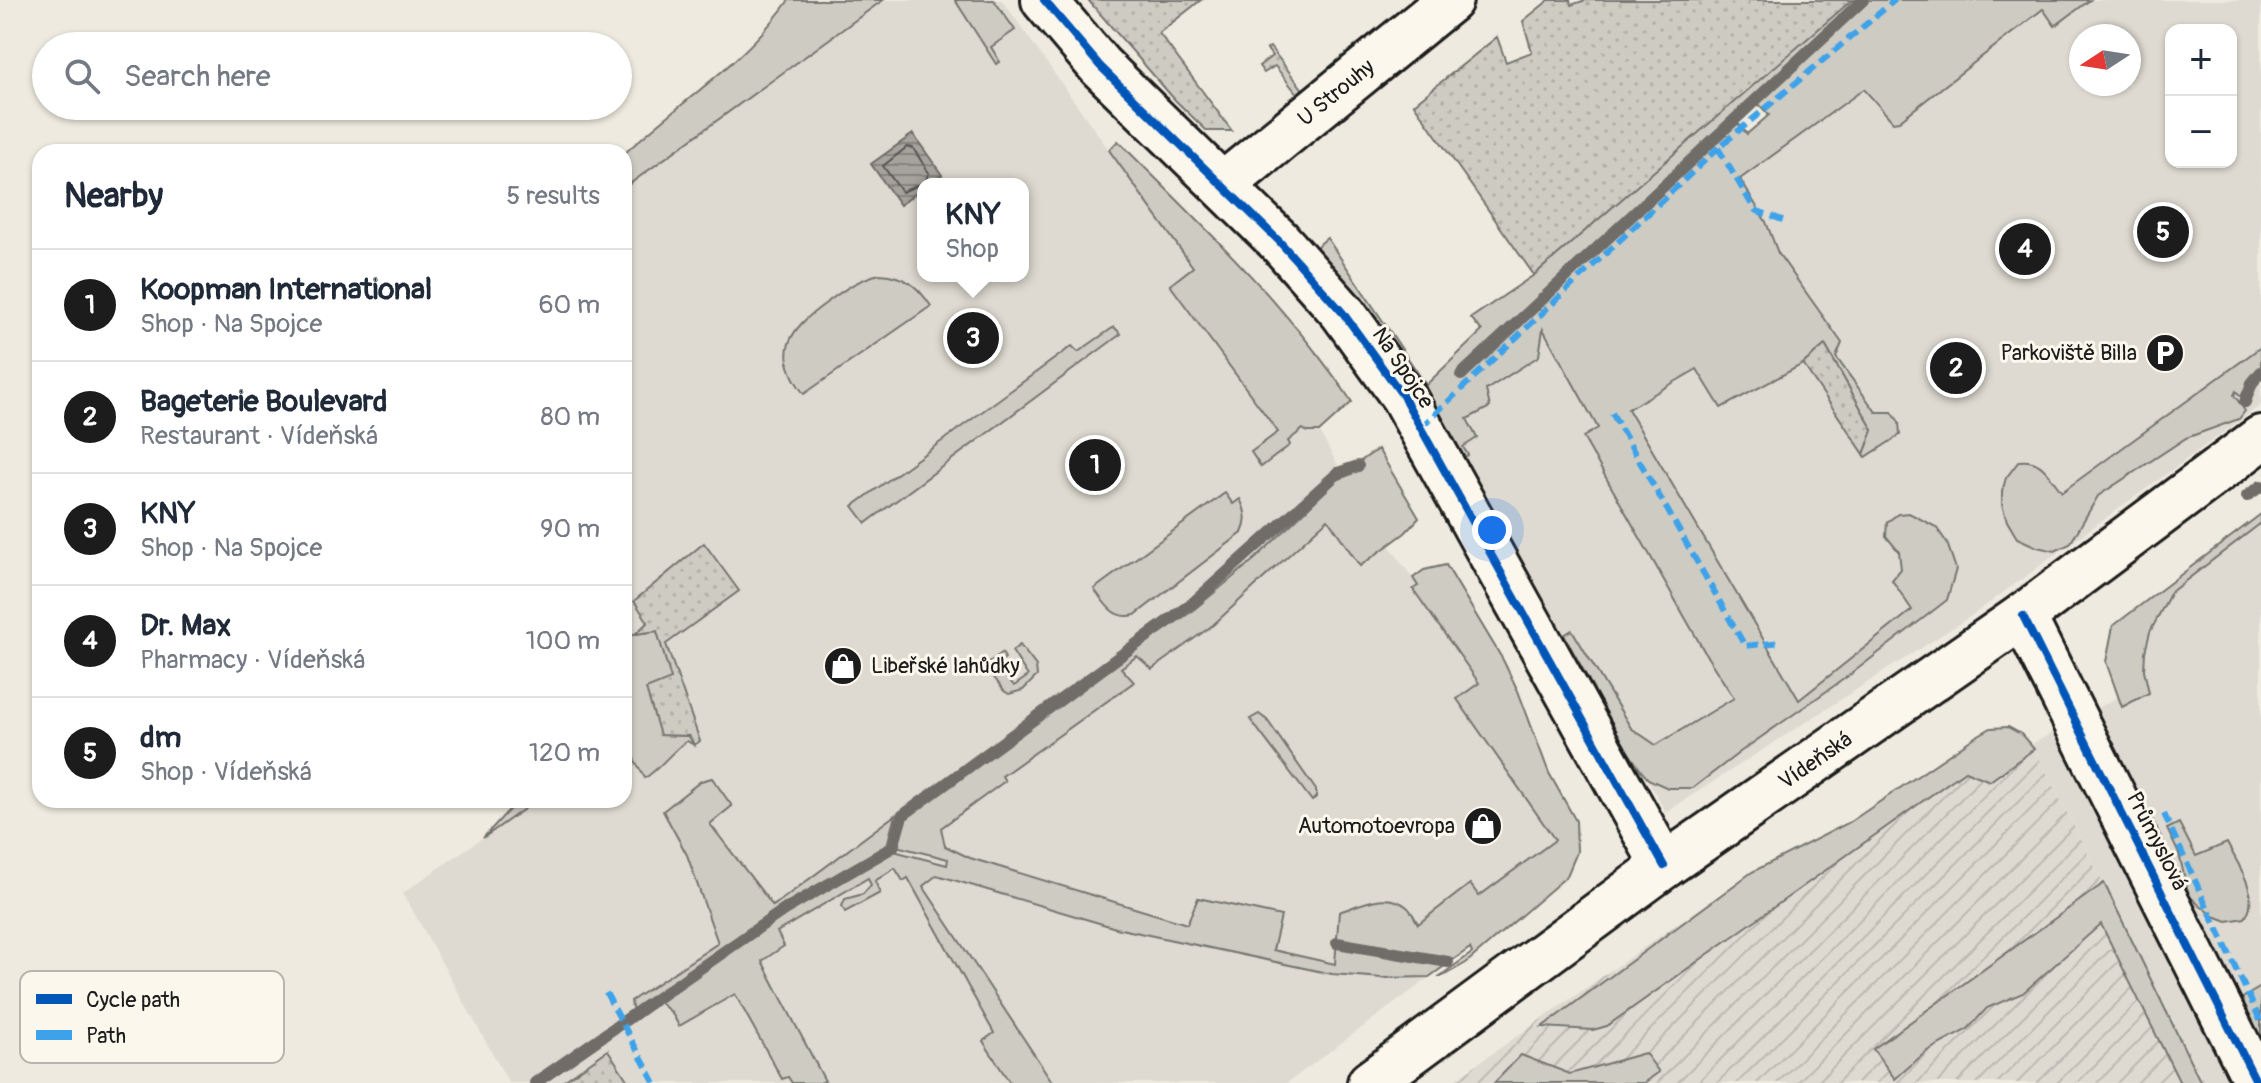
<!DOCTYPE html>
<html lang="en">
<head>
<meta charset="utf-8">
<style>
	body { margin:0; font-family:Pangolin,sans-serif; background:#f6f6f7; color:#1f2937 }
	.controls { position:absolute; right:24px; top:24px; display:grid; overflow:hidden; border-radius:16px; box-shadow:0 2px 6px #0004 }
	.controls button { width:72px; height:72px; display:grid; place-items:center; padding:0; border:0; border-bottom:2px solid #e0e1e3; background:#fff; color:#1f2937; font:40px sans-serif }
	.compass { position:absolute; left:2069px; top:24px; width:72px; height:72px; border-radius:50%; background:#fff; box-shadow:0 2px 6px #0004; rotate:258deg }
	.you { position:absolute; left:1492px; top:530px; width:28px; height:28px; margin:-20px; border:6px solid #fff; border-radius:50%; background:#1a73e8; box-shadow:0 0 0 12px #1a73e833 }
	.badge { display:grid; place-items:center; width:52px; height:52px; border-radius:50%; background:#1c1c1c; color:#fff; font-size:26px; font-weight:700 }
	.pin { position:absolute; translate:-50% -50%; border:4px solid #fff; box-shadow:0 2px 8px #0006 }
	.popup { position:absolute; left:917px; top:178px; width:112px; height:104px; box-sizing:border-box; display:grid; place-content:center; border-radius:16px; background:#fff; filter:drop-shadow(0 2px 6px #0005); font-size:26px; white-space:nowrap; color:#747a83 }
	.popup b { font-size:30px; color:#1f2937 }
	.popup::after { content:''; position:absolute; left:50%; top:100%; margin-left:-16px; border:16px solid transparent; border-top-color:#fff }
	.list { margin:0; padding:0; list-style:none }
	h2 { display:flex; justify-content:space-between; align-items:center; height:104px; margin:0; padding:0 32px; font-size:34px }
	h2 small { font-size:26px; font-weight:400; color:#747a83 }
	.list li { display:grid; grid-template-columns:52px 1fr auto; gap:24px; align-items:center; box-sizing:border-box; height:112px; padding:0 32px; border-top:2px solid #e0e1e3 }
	.list b { display:block; font-size:30px; white-space:nowrap }
	.list p { margin:0; font-size:26px; white-space:nowrap; color:#747a83 }
	.list em { font-size:26px; font-style:normal; color:#747a83 }
	.icon { flex:none; width:44px; height:44px; fill:none; stroke:currentColor; stroke-width:2; stroke-linecap:round; stroke-linejoin:round }
	.map { position:relative; flex:none; width:2261px; height:1083px; overflow:hidden }
	.search { position:absolute; background:#fff; box-shadow:0 2px 6px #0004; left:32px; top:32px; width:600px; height:88px; display:flex; align-items:center; gap:20px; box-sizing:border-box; padding:0 28px; border-radius:44px; color:#747a83; font-size:30px }
	.panel { position:absolute; background:#fff; box-shadow:0 2px 6px #0004; left:32px; top:144px; width:600px; height:664px; border-radius:24px }
	.map>svg:first-child { display:block }
	.built { fill:#dedad1; fill-rule:evenodd }
	.industrial { fill:url(#industrial-furrows) }
	.green { fill:#ceccc2; stroke:#75746f; stroke-width:2; fill-rule:evenodd }
	.garden { fill:url(#garden-dots); stroke:#75746f; stroke-width:2 }
	.water { fill:url(#water-rules); stroke:#6f6d69; stroke-width:2 }
	.lines { fill:none; stroke-linecap:round; stroke-linejoin:round }
	.shore { stroke:#535250; stroke-width:2 }
	.stream { stroke:#6f6d69; stroke-width:12 }
	.minor-casing { stroke:#1c1c1c; stroke-width:50 }
	.major-casing { stroke:#1c1c1c; stroke-width:50 }
	.minor { stroke:#fbf7ec; stroke-width:44 }
	.major { stroke:#fbf7ec; stroke-width:44 }
	.quiet { stroke:#3da2ea; stroke-width:6; stroke-dasharray:12 6; stroke-linecap:butt }
	.cycleway-casing { stroke:#fbf7ec; stroke-width:13 }
	.cycleway { stroke:#0057b8; stroke-width:8 }
	.labels { text-anchor:middle; dominant-baseline:central; stroke-width:6; stroke-linejoin:round; paint-order:stroke }
	.street-label { font-size:22px; fill:#1c1c1c; stroke:#fbf7ec }
	.poi-label { font-size:22px; fill:#1c1c1c; stroke:#fbf7ec; text-anchor:end }
	.key { fill:#fbf7ec; stroke:#b8b5ae; stroke-width:2 }
	.key-label { font-size:22px; fill:#1c1c1c }
</style>
</head>
<body>
<div class="map">
<svg width="2261" height="1083" viewBox="0 0 2261 1083">
	<defs>
		<pattern id="industrial-furrows" width="10" height="10" patternUnits="userSpaceOnUse" patternTransform="scale(2)"><rect width="10" height="10" fill="#dedad1"/><path d="M-1 1l2-2M0 10L10 0M9 11l2-2" fill="none" stroke="#bebab3"/></pattern>
		<pattern id="garden-dots" width="8" height="8" patternUnits="userSpaceOnUse" patternTransform="scale(2)"><rect width="8" height="8" fill="#ceccc2"/><path d="M2 2h.1M6 6h.1" fill="none" stroke="#b0afa6" stroke-width="1.8" stroke-linecap="round"/></pattern>
		<pattern id="water-rules" width="6" height="5" patternUnits="userSpaceOnUse" patternTransform="scale(2)"><rect width="6" height="5" fill="#a6a39d"/><path d="M0 2.5h6" fill="none" stroke="#86847f"/></pattern>
	</defs>
	<rect width="100%" height="100%" fill="#eeeadf"/>
	<filter id="ink" filterUnits="userSpaceOnUse"><feTurbulence type="fractalNoise" baseFrequency=".0125" numOctaves="2"/><feDisplacementMap in="SourceGraphic" scale="16" xChannelSelector="R" yChannelSelector="G"/><feConvolveMatrix kernelMatrix="1 2 1 2 8 2 1 2 1" color-interpolation-filters="sRGB"/></filter>
	<g filter="url(#ink)">
		<!-- built -->
		<g class="built">
			<path d="M884,0H1002L1188,261L1316,425L1354,495L1549,773L1568,809L1557,883L1287,1083H509L403,893L537,800H624V187ZM923,184H1023V276H923Z"/>
			<path d="M2049,0H2261V405L1974,614L1666,812L1438,417L1724,154L1740,179L1865,88L1893,122ZM2171,30H2231V162H2171ZM2081,36H2129V84H2081Z"/>
			<path d="M2261,520V1083H2205L2032,744L2131,690L2130,619Z"/>
		</g>
		<!-- industrial -->
		<path class="industrial" d="M2008,726L2032,744L2205,1083H1450L1752,872L1851,822L1992,728Z"/>
		<!-- green -->
		<g class="green">
			<path d="M789,0H883L624,188V154C680,102 744,63 789,0Z"/>
			<path d="M955,0H994L1015,30L991,47L1000,62L996,64Z"/>
			<path d="M1851,0H2090L2055,26L2043,9L1899,121L1893,122L1864,89L1740,179L1766,222L1778,253L1842,343L1836,357L1876,412H1892L1899,422L1900,435L1866,457L1864,454L1873,430L1825,345L1803,364L1721,408L1697,369L1628,409L1799,700L1912,610L1892,580L1901,569L1899,552L1886,536L1887,522L1898,514L1909,513L1936,527L1947,543L1956,569L1947,600L1851,674L1740,752L1693,788H1668L1648,779L1642,772L1627,750L1564,635L1572,630L1631,728L1656,745L1734,698L1708,658L1583,437L1598,428L1543,329L1539,356L1486,390L1490,407L1467,419L1477,438L1463,447L1468,455L1462,459L1373,319L1315,248L1327,238L1426,385L1482,331L1471,318L1534,275ZM1755,100L1769,115L1747,134L1735,120Z"/>
			<path d="M1118,141C1201,224 1286,304 1352,402L1319,432H1307L1303,429L1288,441L1290,445L1261,467L1251,452L1278,432L1170,285L1193,267L1109,150Z"/>
			<path d="M880,274C905,276 917,285 931,306L804,394C772,352 789,330 826,303C844,290 858,279 880,274Z"/>
			<path d="M1114,327L1121,334L866,523L853,506L1072,346L1078,352Z"/>
			<path d="M2261,347V367L2251,377L2241,397L2236,391L2234,395L2245,411L2239,419L2186,438L2098,496L2070,544L2055,551L2037,547L2017,538L2007,521L2002,505V492L2006,478L2019,461C2043,458 2049,477 2062,492Z"/>
			<path d="M1378,449L1419,518L1405,533L1360,566L1328,519L1213,625L1152,669L1137,656L1121,668L1134,682L1002,776L1005,781L941,828L945,846L970,858L1187,924L1198,898L1281,916L1273,950L1335,964L1339,912C1360,905 1388,890 1407,907C1412,911 1415,919 1418,924L1470,884L1479,896L1555,840L1457,699L1479,683L1413,589L1418,586L1413,578L1424,570L1446,565L1503,660L1518,691L1549,773L1576,821L1577,852L1567,876L1466,963L1443,976H1440L1472,953L1470,948L1429,977L1382,978L1332,974L1116,928L937,875L923,886L1053,1083H1010L983,1041L994,1033L908,878L903,881L895,868L875,881L880,893L845,912L842,906L845,899L863,894L871,885L868,878L777,932L784,946L762,961L825,1081L820,1083H792L788,1077L782,1079L735,994L679,1026L672,1013L659,1002L634,1021L631,1001L718,943L687,855L663,811L701,781L712,778L732,806L710,824L773,906L895,815L886,849L947,865L948,859L896,846L903,821L1026,727L1191,612L1256,558L1337,480L1352,474L1358,463Z"/>
			<path d="M1225,493L1233,504L1240,499C1246,511 1248,521 1242,533L1135,615C1113,620 1106,605 1094,589Z"/>
			<path d="M2261,514V523L2171,592L2150,632L2145,652L2144,670L2149,693L2122,707L2106,662L2113,626Z"/>
			<path d="M657,631L672,680L660,735L689,736L694,745L687,741C670,752 661,768 645,778L624,742V632L627,635Z"/>
			<path d="M1020,645L1036,666L1037,676L1023,690L1009,694L1004,691L985,665L1002,653L1005,658L997,664L1014,686L1028,676L1012,651Z"/>
			<path d="M1259,714L1267,720L1316,790V797L1312,801L1250,719Z"/>
			<path d="M2008,727L2021,734L2034,749L1990,781L1965,771L1607,1026L1593,1030L1542,1027L1752,872L1850,822L1975,737L1991,728Z"/>
			<path d="M518,800H537L483,838Z"/>
			<path d="M2179,823L2196,856L2227,843C2238,865 2261,895 2245,918L2227,921L2214,916L2189,896L2179,854L2167,829Z"/>
			<path d="M2104,883L2201,1083H2180L2101,924L2023,993L1987,1008L1968,1029L1927,1051L1895,1079L1873,1049Z"/>
			<path d="M2261,987V1056L2237,1005L2244,997Z"/>
			<path d="M1645,1053L1659,1072L1644,1083H1494L1521,1055L1570,1074Z"/>
		</g>
		<!-- garden -->
		<g class="garden">
			<path d="M1088,0H1201L1159,33L1232,131H1207L1175,100Z"/>
			<path d="M1549,0H1570L1571,5L1586,0H1852L1534,275L1414,104L1497,37L1506,62L1532,52L1523,21Z"/>
			<path d="M1270,47L1304,91L1298,95L1275,66L1264,73L1259,66L1272,56L1267,49Z"/>
			<path d="M1825,345L1873,430L1864,454L1803,364Z"/>
			<path d="M704,543L739,591L666,644L700,741L694,745L689,736L660,735L646,689L671,679L657,631L635,634L648,622L634,601Z"/>
			<path d="M608,1050L629,1083H561Z"/>
		</g>
		<!-- water -->
		<path class="water" d="M913,134L942,175L929,184H923V188L900,205L871,164Z"/>
		<g class="lines">
			<!-- shore -->
			<path class="shore" d="M907,147L913,148L929,173L925,182L902,192L883,166Z"/>
			<!-- stream -->
			<g class="stream">
				<path d="M1461,375L1863,0"/>
				<path d="M2245,402L2252,383L2261,372"/>
				<path d="M2247,496L2261,486"/>
				<path d="M1337,943L1448,962"/>
				<path d="M535,1083L784,910L893,847L902,816L1195,601L1338,473L1358,466"/>
			</g>
			<defs>
				<g id="minor">
					<path d="M1044,0L1100,66L1279,241L1343,313L1403,396L1664,866"/>
					<path id="s1" d="M1223,185L1450,0"/>
					<path d="M2023,616L2257,1083"/>
				</g>
				<g id="major">
					<path id="s2" d="M1370,1083L1664,866L2023,616L2261,438"/>
				</g>
			</defs>
			<!-- minor casing -->
			<use href="#minor" class="minor-casing"/>
			<!-- major casing -->
			<use href="#major" class="major-casing"/>
			<!-- minor -->
			<use href="#minor" class="minor"/>
			<!-- major -->
			<use href="#major" class="major"/>
			<!-- quiet -->
			<g class="quiet">
				<path d="M1718,148L1755,210L1785,221"/>
				<path d="M1612,413L1745,646L1782,642"/>
				<path d="M1421,427L1718,148L1895,0"/>
				<path d="M2164,814L2261,1022"/>
				<path d="M606,993L655,1083"/>
			</g>
			<defs>
				<g id="cycleway">
					<path d="M1044,0L1100,66L1279,241L1343,313L1403,396L1664,866"/>
					<path d="M2023,616L2257,1083"/>
				</g>
			</defs>
			<!-- cycleway casing -->
			<use href="#cycleway" class="cycleway-casing"/>
			<!-- cycleway -->
			<use href="#cycleway" class="cycleway"/>
		</g>
	</g>
	<!-- icons -->
	<defs>
		<symbol id="parking-disc" viewBox="-11 -11 22 22"><circle r="9.5" fill="#1c1c1c" stroke="#fbf7ec"/><path d="M-3.5-5.5H1a3.5 3.5 0 0 1 0 7H-1V5.5H-3.5ZM-1-3.4V-.6H.8a1.4 1.4 0 0 0 0-2.8Z" fill="#fff"/></symbol>
		<symbol id="shop-disc" viewBox="-11 -11 22 22"><circle r="9.5" fill="#1c1c1c" stroke="#fbf7ec"/><path d="M-5-2.5h2.3a2.7 3.5 0 0 1 5.4 0H5L5.5 6h-11ZM-1.5-2.5h3a1.5 2.3 0 0 0-3 0Z" fill="#fff"/></symbol>
	</defs>
	<g fill-rule="evenodd">
		<use href="#parking-disc" x="2143" y="331" width="44" height="44"/>
		<use href="#shop-disc" x="821" y="644" width="44" height="44"/>
		<use href="#shop-disc" x="1461" y="804" width="44" height="44"/>
	</g>
	<g class="labels">
		<!-- street labels -->
		<g class="street-label">
			<text stroke="none"><textPath href="#s1" startOffset="146">U Strouhy</textPath></text>
			<text transform="translate(1403 368) rotate(56)">Na Spojce</text>
			<text stroke="none"><textPath href="#s2" startOffset="550">Vídeňská</textPath></text>
			<text transform="translate(2157 841) rotate(63)">Průmyslová</text>
		</g>
		<!-- poi labels -->
		<g class="poi-label">
			<text x="2137" y="353">Parkoviště Billa</text>
			<text x="871" y="666" text-anchor="start">Libeřské lahůdky</text>
			<text x="1455" y="826">Automotoevropa</text>
		</g>
	</g>
	<!-- legend -->
	<rect x="20" y="971" width="264" height="92" rx="12" class="key"/>
	<rect x="36" y="994" width="36" height="10" fill="#0057b8"/>
	<rect x="36" y="1030" width="36" height="10" fill="#3da2ea"/>
	<g class="key-label">
		<text x="86" y="1007">Cycle path</text>
		<text x="86" y="1043">Path</text>
	</g>
</svg>
<div class="controls">
<button>+</button>
<button>−</button>
</div>
<svg class="compass" viewBox="-18 -18 36 36"><path d="M0-13l5 13h-10z" fill="#e53935"/><path d="M0 13l5-13h-10z" fill="#747a83"/></svg>
<div class="you"></div>
<div class="pin badge" style="left:1095px;top:465px">1</div>
<div class="pin badge" style="left:1956px;top:368px">2</div>
<div class="pin badge" style="left:973px;top:338px">3</div>
<div class="popup"><b>KNY</b>Shop</div>
<div class="pin badge" style="left:2025px;top:249px">4</div>
<div class="pin badge" style="left:2163px;top:232px">5</div>
<div class="search"><svg class="icon" aria-label="search" viewBox="0 0 24 24"><circle cx="10" cy="10" r="6"/><path d="M15 15l6 6"/></svg>Search here</div>
<section class="panel">
<h2>Nearby<small>5 results</small></h2>
<ul class="list">
<li><span class="badge">1</span><div><b>Koopman International</b><p>Shop · Na Spojce</p></div><em>60 m</em></li>
<li><span class="badge">2</span><div><b>Bageterie Boulevard</b><p>Restaurant · Vídeňská</p></div><em>80 m</em></li>
<li><span class="badge">3</span><div><b>KNY</b><p>Shop · Na Spojce</p></div><em>90 m</em></li>
<li><span class="badge">4</span><div><b>Dr. Max</b><p>Pharmacy · Vídeňská</p></div><em>100 m</em></li>
<li><span class="badge">5</span><div><b>dm</b><p>Shop · Vídeňská</p></div><em>120 m</em></li>
</ul>
</section>
</div>
</body>
</html>
